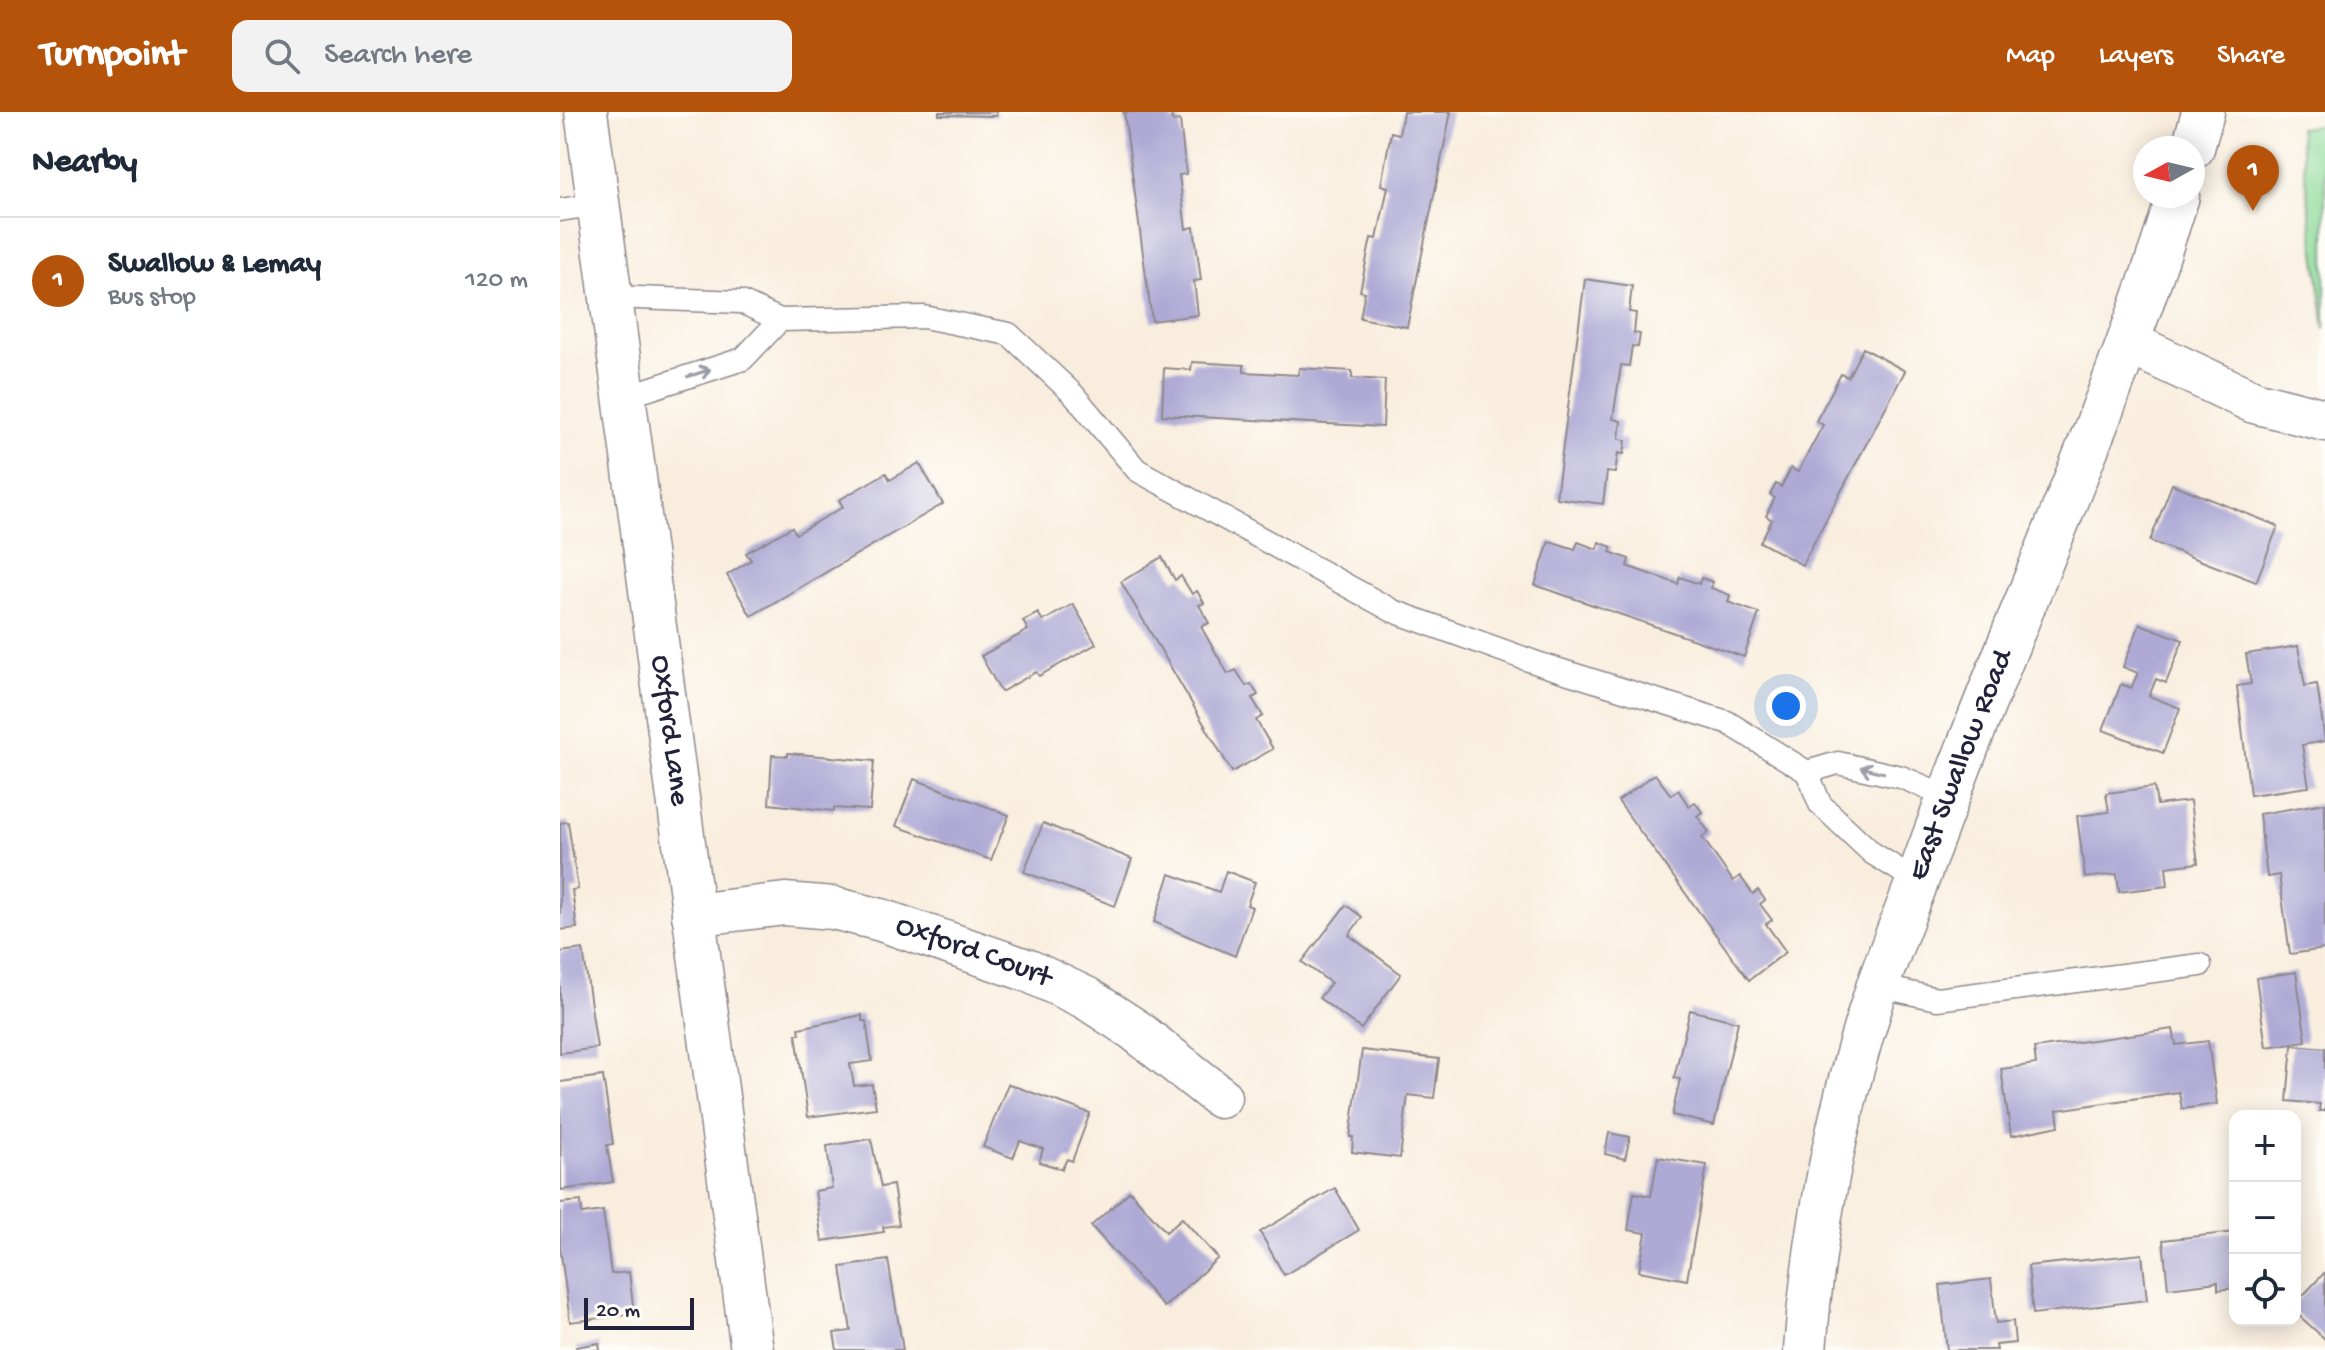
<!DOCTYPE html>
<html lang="en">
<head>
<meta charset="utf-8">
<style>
	body { margin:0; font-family:"Gochi Hand",sans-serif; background:#f2f2f3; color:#1f2937 }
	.controls { position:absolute; right:24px; bottom:24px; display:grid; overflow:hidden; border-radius:16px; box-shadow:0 4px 20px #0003 }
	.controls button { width:72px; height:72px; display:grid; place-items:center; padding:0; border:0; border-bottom:2px solid #e0e1e3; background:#fff; color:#1f2937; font:40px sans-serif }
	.compass { position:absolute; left:1573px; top:24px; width:72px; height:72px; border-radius:50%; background:#fff; box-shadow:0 4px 20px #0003; rotate:262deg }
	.scale { position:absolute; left:24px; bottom:20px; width:110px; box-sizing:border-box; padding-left:8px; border:4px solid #22223b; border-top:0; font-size:22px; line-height:28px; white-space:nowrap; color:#22223b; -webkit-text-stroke:6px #fdfcf7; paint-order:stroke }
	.you { position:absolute; left:1226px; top:594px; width:28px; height:28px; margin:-20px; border:6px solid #fff; border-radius:50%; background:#1a73e8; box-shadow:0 0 0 12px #1a73e833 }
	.badge { display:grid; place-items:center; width:52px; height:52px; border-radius:50%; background:#b45309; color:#fff; font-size:26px; font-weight:700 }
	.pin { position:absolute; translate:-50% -66px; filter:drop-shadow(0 2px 4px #0008) }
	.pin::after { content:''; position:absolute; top:42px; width:28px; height:24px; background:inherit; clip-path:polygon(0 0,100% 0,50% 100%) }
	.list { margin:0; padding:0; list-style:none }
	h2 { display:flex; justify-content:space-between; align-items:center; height:104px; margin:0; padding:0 32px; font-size:34px }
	h2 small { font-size:26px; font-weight:400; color:#747a83 }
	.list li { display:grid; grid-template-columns:52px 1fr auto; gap:24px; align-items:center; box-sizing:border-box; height:128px; padding:0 32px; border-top:2px solid #e0e1e3 }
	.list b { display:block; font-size:30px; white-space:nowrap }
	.list p { margin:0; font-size:26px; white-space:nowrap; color:#747a83 }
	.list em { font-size:26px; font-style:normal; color:#747a83 }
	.icon { flex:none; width:44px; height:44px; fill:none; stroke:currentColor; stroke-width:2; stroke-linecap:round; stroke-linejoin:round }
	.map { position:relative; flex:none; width:1765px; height:1238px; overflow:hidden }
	header { display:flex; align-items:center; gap:48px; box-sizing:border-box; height:112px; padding:0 40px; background:#b45309; color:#fff }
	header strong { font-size:38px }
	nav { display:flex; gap:44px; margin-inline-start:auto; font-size:28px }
	.search { width:560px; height:72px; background:#f2f2f3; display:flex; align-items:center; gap:20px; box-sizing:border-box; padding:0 28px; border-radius:16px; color:#747a83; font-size:30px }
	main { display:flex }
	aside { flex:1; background:#fff }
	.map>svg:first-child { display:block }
	.green { fill:#8dda98; stroke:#587e6a; stroke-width:2 }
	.building { fill:#afaad5 }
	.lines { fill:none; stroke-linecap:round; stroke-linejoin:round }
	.lane-casing { stroke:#8e888c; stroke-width:25 }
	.street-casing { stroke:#8e888c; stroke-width:45 }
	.lane { stroke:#fff; stroke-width:22 }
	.street { stroke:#fff; stroke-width:42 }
	.oneway { stroke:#9c9ca7 }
	.labels { text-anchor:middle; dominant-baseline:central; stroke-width:6; stroke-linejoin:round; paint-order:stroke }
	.street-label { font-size:30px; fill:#22223b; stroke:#fdfcf7 }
</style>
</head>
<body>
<header>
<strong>Turnpoint</strong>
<div class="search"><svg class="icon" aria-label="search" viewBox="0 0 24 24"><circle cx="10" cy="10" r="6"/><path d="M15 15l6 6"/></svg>Search here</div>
<nav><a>Map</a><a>Layers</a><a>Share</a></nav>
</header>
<main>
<aside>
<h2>Nearby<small></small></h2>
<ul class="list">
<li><span class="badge">1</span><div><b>Swallow &amp; Lemay</b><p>Bus stop</p></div><em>120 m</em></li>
</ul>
</aside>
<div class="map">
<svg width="1765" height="1238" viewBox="0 0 1765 1238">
	<rect width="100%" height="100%" fill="#fdfcf7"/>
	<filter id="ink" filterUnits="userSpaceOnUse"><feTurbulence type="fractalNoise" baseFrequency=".0125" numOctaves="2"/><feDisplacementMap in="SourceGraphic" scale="16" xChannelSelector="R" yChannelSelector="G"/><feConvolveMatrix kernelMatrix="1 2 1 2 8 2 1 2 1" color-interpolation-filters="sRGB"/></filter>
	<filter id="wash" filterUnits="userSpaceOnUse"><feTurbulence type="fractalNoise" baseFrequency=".006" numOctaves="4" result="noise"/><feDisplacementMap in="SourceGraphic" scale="32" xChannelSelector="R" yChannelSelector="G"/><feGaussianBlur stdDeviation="1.8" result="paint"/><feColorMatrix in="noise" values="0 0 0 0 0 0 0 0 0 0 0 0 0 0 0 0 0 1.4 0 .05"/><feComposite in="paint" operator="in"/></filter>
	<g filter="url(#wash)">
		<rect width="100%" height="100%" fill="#f9eede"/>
		<!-- green -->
		<path class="green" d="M1765,13V217L1739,16Z"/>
		<g id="blocks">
			<!-- building -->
			<g class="building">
				<path d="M379,0H437L436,4L379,3Z"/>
				<path d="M564,0H611L612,9L620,8L626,62L619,63L626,117L634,115L641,168L634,169L638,203L592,209Z"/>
				<path d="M843,0H891L847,215L800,206L805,180L800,179L811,126L817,127L828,75L821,73L831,20L839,22Z"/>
				<path d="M1025,167L1072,174L1069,200L1076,201L1074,221L1080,222L1078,235L1072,234L1069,254L1061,253L1053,307L1061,309L1059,327L1066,328L1064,342L1058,341L1055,361L1047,360L1043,392L996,386Z"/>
				<path d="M1303,236L1345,259L1242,453L1200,430L1212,408L1206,404L1215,386L1210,383L1216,372L1221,375L1231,356L1238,360L1263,313L1256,309L1281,262L1288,265Z"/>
				<path d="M632,250L684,253V260L738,263L739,256L792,259V266L825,268L823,315L602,303L604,256L631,258Z"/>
				<path d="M359,351L383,392L191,504L167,463L191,448L186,441L232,415L236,422L283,395L279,388L326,361L330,368Z"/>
				<path d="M1612,372L1718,414L1696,470L1590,429Z"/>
				<path d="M989,429L1015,437L1018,430L1037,437L1039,430L1052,435L1050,440L1069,447L1067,454L1118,472L1120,465L1139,472L1141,466L1153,470L1151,476L1170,483L1168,490L1199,501L1184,545L975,473Z"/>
				<path d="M602,445L615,468L621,464L632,482L637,479L644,491L639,493L649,511L641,515L668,562L676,558L686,574L691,572L698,583L692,586L703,604L696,608L713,637L672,660L561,470Z"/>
				<path d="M513,492L536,532L479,564L476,560L441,580L421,544L468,518L463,509L478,501L483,509Z"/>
				<path d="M1580,512L1623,528L1606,571L1596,567L1589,584L1620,596L1603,641L1543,618L1561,572L1571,576L1578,561L1563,555Z"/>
				<path d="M1738,534L1745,574L1757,572L1765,629L1742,633L1749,675L1690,683L1677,574L1691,572L1686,542Z"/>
				<path d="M228,641L314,649L310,698L274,696V699L209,692L212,643L228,644Z"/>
				<path d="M1095,662L1111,683L1118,678L1129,694L1135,690L1142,700L1137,704L1149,720L1142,725L1173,769L1180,764L1193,782L1198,778L1205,788L1200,792L1212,808L1206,812L1226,840L1189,868L1058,689Z"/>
				<path d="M354,667L449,703L431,748L336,714Z"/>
				<path d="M1594,675L1597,693L1630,689L1638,751L1606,755L1608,774L1559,780L1557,762L1525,766L1517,704L1549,700L1546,681Z"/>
				<path d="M1765,691V837L1730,842L1719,763L1707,765L1699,702Z"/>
				<path d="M8,710L18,777L12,778L17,816L0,818V711Z"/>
				<path d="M483,711L572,747L555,794L464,760Z"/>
				<path d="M666,759L695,770L687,793L692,795L675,844L594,810L610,762L659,780Z"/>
				<path d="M786,793L802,805L789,823L841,862L801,917L759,886L771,871L742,850Z"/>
				<path d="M23,837L37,936L0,941V840Z"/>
				<path d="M1736,860L1746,929L1706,935L1696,866Z"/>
				<path d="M1130,898L1178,910L1154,1013L1112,1003L1120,967L1114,966Z"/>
				<path d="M302,903V909H306L312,949L290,952L294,974L312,972L316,996L248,1005L236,922H240L239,916Z"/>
				<path d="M1613,917L1616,933L1648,929L1657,992L1622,997L1619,980L1497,998L1499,1014L1451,1024L1441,957L1476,952L1474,936Z"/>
				<path d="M1732,933L1765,936V999H1759L1760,992L1727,989Z"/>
				<path d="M802,938L879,947L874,986L848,983L840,1046L792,1040L793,1025H790Z"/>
				<path d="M43,964L53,1032L47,1033L53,1070L1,1078L0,970Z"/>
				<path d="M448,972L530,1001L512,1049L507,1047L502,1057L479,1050L483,1037L460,1029L453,1046L423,1035Z"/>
				<path d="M1049,1021L1070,1025L1065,1047L1045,1042Z"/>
				<path d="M311,1027L321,1075L333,1073L339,1113L323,1115L324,1120L262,1129L255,1079L272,1076L267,1034Z"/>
				<path d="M1098,1045L1147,1053L1127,1168L1079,1159L1086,1121L1068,1118L1074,1081L1091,1084Z"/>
				<path d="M775,1076L799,1118L724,1163L700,1120Z"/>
				<path d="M570,1079L606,1120L622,1106L658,1146L604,1195L531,1114Z"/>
				<path d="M21,1089L22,1102L43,1099L51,1162L69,1160L74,1202L10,1210L0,1134V1091Z"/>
				<path d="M1675,1120V1176L1658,1178V1170L1608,1176L1603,1128Z"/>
				<path d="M1582,1142L1587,1188L1473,1202L1468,1154Z"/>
				<path d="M328,1148L343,1238H277L274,1221L291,1219L281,1155Z"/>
				<path d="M1765,1160V1227L1735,1200V1192Z"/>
				<path d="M1431,1167L1436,1211L1453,1209L1455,1231L1436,1233L1437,1238H1387L1380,1173Z"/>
				<path d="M39,1231L40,1238H17L16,1235Z"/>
			</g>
		</g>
	</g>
	<g filter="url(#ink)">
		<use href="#blocks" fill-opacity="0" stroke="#8e888c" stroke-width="2"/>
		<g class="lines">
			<defs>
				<g id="lane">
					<path d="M0,98L38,92"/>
					<path d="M51,185L181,190L220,208L183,247L64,285"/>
					<path d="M220,208L364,205L449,222L513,282L577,358L833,499L980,552L1167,610L1247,660"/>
					<path d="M1357,769L1312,741L1260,692L1247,660L1278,651L1341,665L1386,684"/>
					<path d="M1318,874L1377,887L1640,853"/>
				</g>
				<g id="street">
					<path id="s1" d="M26,0L192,1238"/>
					<path d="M1633,36L1643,0"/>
					<path d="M1569,231L1694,290L1765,308"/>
					<path id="s2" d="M133,803L225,792L273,796L321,808L469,859L526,886L575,918L660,985"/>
					<path id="s3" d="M1245,1238C1254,1114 1279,991 1318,873C1330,838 1344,804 1357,770C1439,539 1545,317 1618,84"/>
				</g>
			</defs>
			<!-- lane casing -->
			<use href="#lane" class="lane-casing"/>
			<!-- street casing -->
			<use href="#street" class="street-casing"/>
			<!-- lane -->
			<use href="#lane" class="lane"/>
			<!-- street -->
			<use href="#street" class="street"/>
		</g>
		<!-- one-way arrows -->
		<defs><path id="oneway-shaft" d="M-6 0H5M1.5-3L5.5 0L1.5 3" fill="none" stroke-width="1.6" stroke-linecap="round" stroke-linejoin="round" transform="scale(2)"/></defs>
		<g class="oneway">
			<use href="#oneway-shaft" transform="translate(139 261) rotate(-18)"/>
			<use href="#oneway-shaft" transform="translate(1312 658) rotate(-167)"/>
		</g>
	</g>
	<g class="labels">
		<!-- street labels -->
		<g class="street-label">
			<text stroke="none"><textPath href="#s1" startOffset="624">Oxford Lane</textPath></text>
			<text stroke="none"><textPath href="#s3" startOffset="608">East Swallow Road</textPath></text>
			<text stroke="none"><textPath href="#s2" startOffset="288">Oxford Court</textPath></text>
		</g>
	</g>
</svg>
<div class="controls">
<button>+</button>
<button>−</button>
<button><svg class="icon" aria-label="locate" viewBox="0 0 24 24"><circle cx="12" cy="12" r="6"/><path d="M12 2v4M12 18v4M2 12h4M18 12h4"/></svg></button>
</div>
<svg class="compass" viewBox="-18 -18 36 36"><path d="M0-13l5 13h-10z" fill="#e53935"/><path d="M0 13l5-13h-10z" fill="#747a83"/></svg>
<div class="scale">20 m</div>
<div class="you"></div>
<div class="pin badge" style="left:1693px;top:99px">1</div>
</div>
</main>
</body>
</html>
